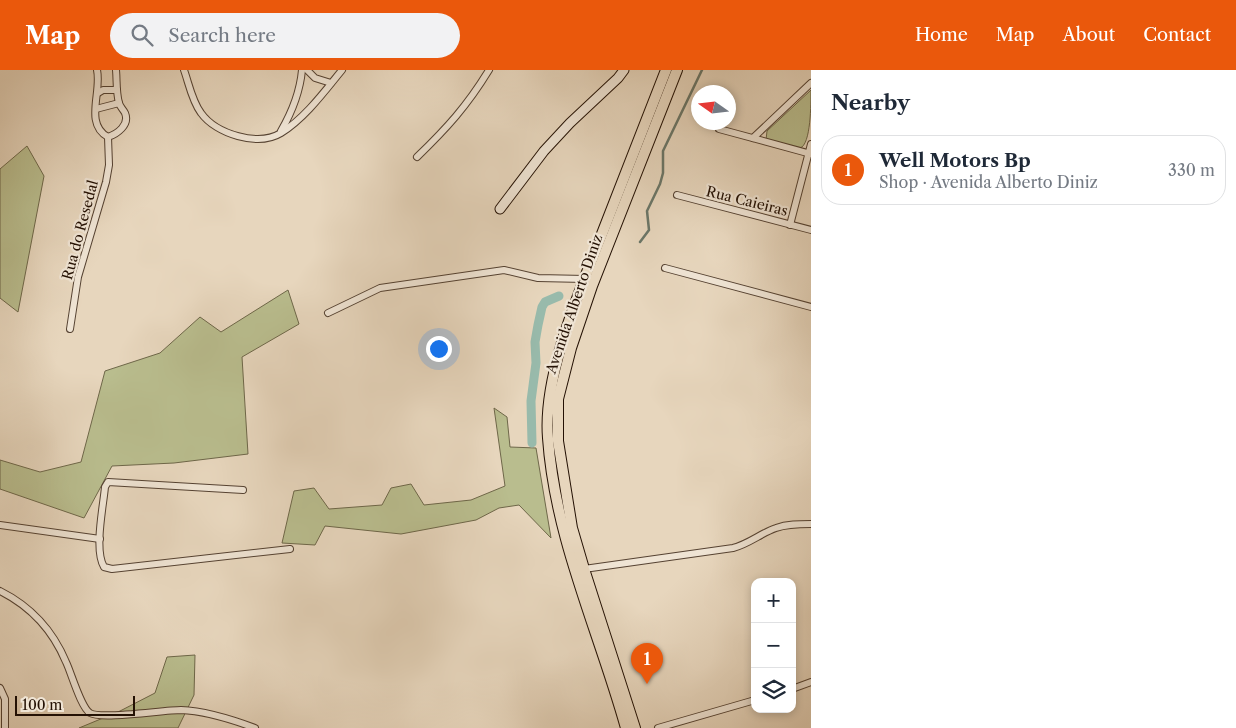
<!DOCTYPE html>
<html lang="en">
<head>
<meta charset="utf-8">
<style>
	body { margin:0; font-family:"Libre Caslon Text",serif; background:#f2f2f3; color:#1f2937 }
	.controls { position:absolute; right:15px; bottom:15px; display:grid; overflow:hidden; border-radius:10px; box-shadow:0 2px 8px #0003 }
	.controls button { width:45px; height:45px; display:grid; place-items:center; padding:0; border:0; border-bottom:1px solid #e0e1e3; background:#fff; color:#1f2937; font:25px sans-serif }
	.compass { position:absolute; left:691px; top:15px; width:45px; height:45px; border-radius:50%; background:#fff; box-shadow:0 2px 8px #0003; rotate:284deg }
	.scale { position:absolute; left:15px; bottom:12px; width:120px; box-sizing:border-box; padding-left:5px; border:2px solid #241104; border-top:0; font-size:14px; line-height:18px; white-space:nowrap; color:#241104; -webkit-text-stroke:4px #efe4d4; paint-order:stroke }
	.you { position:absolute; left:438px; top:278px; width:18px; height:18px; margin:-12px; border:4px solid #fff; border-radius:50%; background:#1a73e8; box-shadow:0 0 0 8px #1a73e833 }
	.badge { display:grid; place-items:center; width:32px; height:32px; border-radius:50%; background:#ea580c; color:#fff; font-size:16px; font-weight:700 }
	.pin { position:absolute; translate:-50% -41px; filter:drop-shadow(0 1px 2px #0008) }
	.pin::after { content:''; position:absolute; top:26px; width:18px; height:15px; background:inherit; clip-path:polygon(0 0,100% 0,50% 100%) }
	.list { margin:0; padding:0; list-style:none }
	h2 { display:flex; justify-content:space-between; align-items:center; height:65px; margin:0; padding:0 20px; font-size:21px }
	h2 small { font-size:16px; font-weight:400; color:#747a83 }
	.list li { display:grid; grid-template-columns:32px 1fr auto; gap:15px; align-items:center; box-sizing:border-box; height:70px; margin:0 10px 10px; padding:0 10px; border:1px solid #e0e1e3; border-radius:20px }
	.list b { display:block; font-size:19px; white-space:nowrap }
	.list p { margin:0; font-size:16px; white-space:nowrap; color:#747a83 }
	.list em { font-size:16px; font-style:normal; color:#747a83 }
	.icon { flex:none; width:28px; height:28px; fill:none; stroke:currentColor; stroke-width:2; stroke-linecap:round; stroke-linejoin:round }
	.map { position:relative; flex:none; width:811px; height:658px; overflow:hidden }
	header { display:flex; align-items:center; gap:30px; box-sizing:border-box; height:70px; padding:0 25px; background:#ea580c; color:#fff }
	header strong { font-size:24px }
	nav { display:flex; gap:28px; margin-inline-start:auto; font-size:18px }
	.search { width:350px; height:45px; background:#f2f2f3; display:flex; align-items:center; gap:12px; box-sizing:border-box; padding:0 18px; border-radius:28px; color:#747a83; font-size:19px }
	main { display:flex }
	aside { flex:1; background:#fff }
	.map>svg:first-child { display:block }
	.green { fill:#b9bd8e; stroke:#6e6749 }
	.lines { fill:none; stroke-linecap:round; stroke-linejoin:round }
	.stream { stroke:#6a7668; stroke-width:2.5 }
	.canal { stroke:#98baab; stroke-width:9 }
	.street-casing { stroke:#554232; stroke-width:8 }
	.secondary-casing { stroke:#241104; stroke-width:11 }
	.primary-casing { stroke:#241104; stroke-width:12 }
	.street { stroke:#efe4d4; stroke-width:6 }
	.secondary { stroke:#efe4d4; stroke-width:9 }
	.primary { stroke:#e7d6bd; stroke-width:10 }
	.labels { text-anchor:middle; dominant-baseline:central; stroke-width:4.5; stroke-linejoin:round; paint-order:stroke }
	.street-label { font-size:14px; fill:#241104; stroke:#efe4d4 }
</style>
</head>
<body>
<header>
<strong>Map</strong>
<div class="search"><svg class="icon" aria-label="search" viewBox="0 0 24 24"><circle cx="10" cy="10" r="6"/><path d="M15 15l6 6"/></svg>Search here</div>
<nav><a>Home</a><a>Map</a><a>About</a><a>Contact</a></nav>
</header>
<main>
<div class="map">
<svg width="811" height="658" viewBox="0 0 811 658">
	<rect width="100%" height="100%" fill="#e7d6bd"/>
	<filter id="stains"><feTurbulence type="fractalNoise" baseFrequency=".004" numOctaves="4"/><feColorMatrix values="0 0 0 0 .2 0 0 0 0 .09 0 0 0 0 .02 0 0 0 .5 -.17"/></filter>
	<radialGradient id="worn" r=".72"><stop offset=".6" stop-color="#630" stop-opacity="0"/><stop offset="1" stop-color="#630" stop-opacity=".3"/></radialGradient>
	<!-- green -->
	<g class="green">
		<path d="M811,20C811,33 811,75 800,78L766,70L767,61Z"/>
		<path d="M27,76L44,106L18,242L0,228V99Z"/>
		<path d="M288,220L299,254L242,287L248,384L174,393L112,396L84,448L0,419V390L40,402L81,392L105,301L160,283L200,247L221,262Z"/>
		<path d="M494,338L507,347L510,377L536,378L551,468L519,435L499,438L476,450L401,464L325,456L315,475L282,473L294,421L314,418L329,439L382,435L391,418L411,414L424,435L471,430L505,416Z"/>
		<path d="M195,585L194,625L178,658H79L120,641L155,623L167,587Z"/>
	</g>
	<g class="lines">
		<!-- stream -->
		<path class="stream" d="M640,172L649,160L647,141L660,114L663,103V81L702,0"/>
		<!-- canal -->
		<path class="canal" d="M532,373L531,331L536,293L535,272L538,255L542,237L545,232L559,226"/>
		<defs>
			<g id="street">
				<path d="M97,0C102,22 84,54 108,67"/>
				<path d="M184,0C189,14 192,31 201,43C216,64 258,77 281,63C305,48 324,22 342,0"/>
				<path d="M307,0L315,8L331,13"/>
				<path d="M98,23L103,20H117"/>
				<path d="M96,39L119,33"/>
				<path d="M719,59L811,84"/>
				<path d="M281,61C292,42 300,22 302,0"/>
				<path d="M108,67C117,64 130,55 125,43C123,39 120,37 119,33C116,22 117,11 116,0"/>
				<path d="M753,68L811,13"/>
				<path d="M417,87C447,58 467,36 489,0"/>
				<path d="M677,125L811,160"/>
				<path d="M790,155L811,74"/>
				<path d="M665,198L811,237"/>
				<path d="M328,243L380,218L504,200L538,208L585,209"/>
				<path d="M70,259L78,207L106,112L109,95L108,67"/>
				<path d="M243,420L108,412L105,417C103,438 94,480 104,497L112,499L290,479"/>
				<path d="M0,455L100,469"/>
				<path d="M584,499L733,478C749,474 761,463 776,458C787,454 799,454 811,454"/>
				<path d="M0,521C30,536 53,561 66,592C71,602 81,638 90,643C101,650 163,640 181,640C206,641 231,649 255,658"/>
				<path d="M0,618L5,629V658"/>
				<path d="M792,619L811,612"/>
				<path d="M658,658L755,630"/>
			</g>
			<path id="secondary" d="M500,139L544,81L570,53L618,8L624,0"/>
			<g id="primary">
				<path d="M626,658C599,561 555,469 548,368C543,306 578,226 600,169C622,112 644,56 666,0"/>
				<path d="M635,658L584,499L572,458L558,371V329L571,278L592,216L677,0"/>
			</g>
		</defs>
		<!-- street casing -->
		<use href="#street" class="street-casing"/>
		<!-- secondary casing -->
		<use href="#secondary" class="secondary-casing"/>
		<!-- primary casing -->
		<use href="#primary" class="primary-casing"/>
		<!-- street -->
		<use href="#street" class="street"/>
		<!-- secondary -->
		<use href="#secondary" class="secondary"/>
		<!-- primary -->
		<use href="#primary" class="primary"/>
	</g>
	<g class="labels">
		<!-- street labels -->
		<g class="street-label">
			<text transform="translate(747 131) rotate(14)">Rua Caieiras</text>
			<text transform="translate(80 160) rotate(-75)">Rua do Resedal</text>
			<text transform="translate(574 234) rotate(-71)">Avenida Alberto Diniz</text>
		</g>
	</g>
	<rect width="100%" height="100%" filter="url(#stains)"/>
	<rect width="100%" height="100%" fill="url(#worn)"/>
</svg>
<div class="controls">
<button>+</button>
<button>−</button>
<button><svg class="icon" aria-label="layers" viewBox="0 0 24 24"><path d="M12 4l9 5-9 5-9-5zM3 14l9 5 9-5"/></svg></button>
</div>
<svg class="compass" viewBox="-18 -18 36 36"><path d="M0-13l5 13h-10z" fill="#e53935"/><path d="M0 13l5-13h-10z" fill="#747a83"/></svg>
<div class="scale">100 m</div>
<div class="you"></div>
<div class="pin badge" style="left:647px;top:614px">1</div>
</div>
<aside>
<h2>Nearby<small></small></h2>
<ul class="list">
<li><span class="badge">1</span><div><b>Well Motors Bp</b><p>Shop · Avenida Alberto Diniz</p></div><em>330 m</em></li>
</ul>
</aside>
</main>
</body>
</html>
